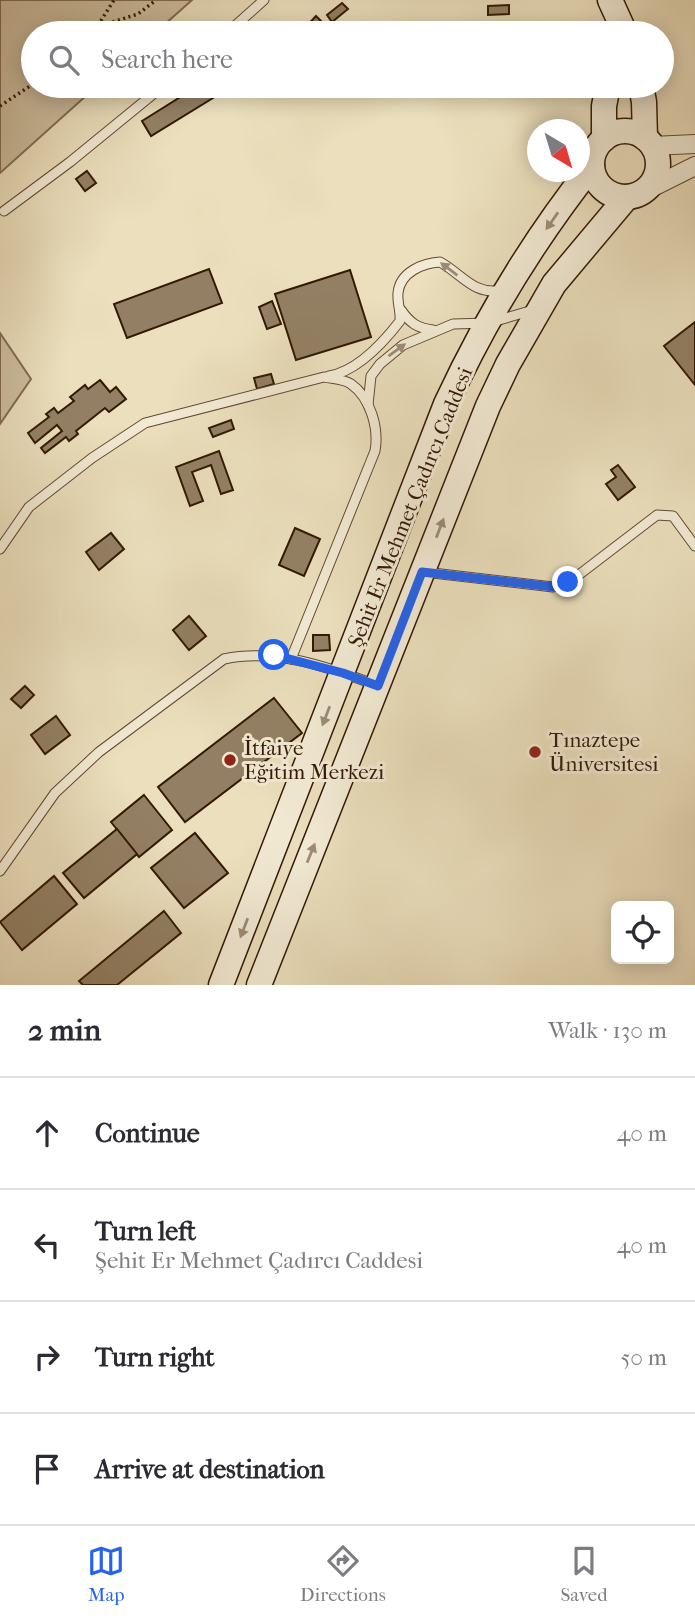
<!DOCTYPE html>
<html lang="en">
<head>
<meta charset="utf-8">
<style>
	body { margin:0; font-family:"IM FELL French Canon",serif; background:#f2f2f3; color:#2b2b33 }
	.controls { position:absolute; right:21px; bottom:21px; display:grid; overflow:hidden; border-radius:10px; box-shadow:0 4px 18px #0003 }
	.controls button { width:63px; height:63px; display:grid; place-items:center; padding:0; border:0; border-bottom:2px solid #e1e1e2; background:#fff; color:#2b2b33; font:35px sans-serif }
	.compass { position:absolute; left:527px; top:119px; width:63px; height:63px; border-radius:50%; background:#fff; box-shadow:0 4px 18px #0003; rotate:142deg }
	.stop { position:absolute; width:21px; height:21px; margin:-16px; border:5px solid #2563eb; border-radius:50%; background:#fff }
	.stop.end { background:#2563eb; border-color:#fff; box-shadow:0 2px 7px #0008 }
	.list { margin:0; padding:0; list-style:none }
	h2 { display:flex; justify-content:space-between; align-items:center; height:91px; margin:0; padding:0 28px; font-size:30px }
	h2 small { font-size:23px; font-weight:400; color:#7c7c81 }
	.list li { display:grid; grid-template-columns:46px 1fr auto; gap:21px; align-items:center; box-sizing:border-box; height:112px; padding:0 28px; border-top:2px solid #e1e1e2 }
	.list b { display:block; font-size:26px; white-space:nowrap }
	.list p { margin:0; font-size:23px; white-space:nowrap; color:#7c7c81 }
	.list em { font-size:23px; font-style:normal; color:#7c7c81 }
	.icon { flex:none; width:38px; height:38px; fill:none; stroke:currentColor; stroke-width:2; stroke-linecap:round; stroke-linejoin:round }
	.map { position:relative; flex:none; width:695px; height:985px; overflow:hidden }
	.search { position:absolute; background:#fff; box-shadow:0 4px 18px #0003; left:21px; right:21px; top:21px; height:77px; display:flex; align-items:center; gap:18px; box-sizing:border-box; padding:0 24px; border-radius:38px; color:#7c7c81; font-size:26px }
	.sheet { height:539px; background:#fff }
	nav { display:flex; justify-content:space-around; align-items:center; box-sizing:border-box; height:98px; border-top:2px solid #e1e1e2; background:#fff; font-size:19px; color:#7c7c81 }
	nav a { display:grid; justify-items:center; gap:4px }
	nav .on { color:#2563eb }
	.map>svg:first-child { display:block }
	.green { fill:#ccbd9e; stroke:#806b51; stroke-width:2 }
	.building { fill:#938064; stroke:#331904; stroke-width:2 }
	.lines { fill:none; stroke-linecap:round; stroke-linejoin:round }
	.service-casing { stroke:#614a32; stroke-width:11 }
	.minor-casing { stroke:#614a32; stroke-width:20 }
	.secondary-casing { stroke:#331904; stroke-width:27 }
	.path { stroke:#331904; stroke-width:3.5; stroke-dasharray:2 3.5; stroke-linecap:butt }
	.service { stroke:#f2ead4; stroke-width:9 }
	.minor { stroke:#f2ead4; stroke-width:18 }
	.secondary { stroke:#f2ead4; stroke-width:24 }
	.oneway { fill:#9c8c76 }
	.route { stroke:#2563eb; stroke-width:9 }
	.poi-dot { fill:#8f2418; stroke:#f2ead4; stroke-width:2.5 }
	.labels { text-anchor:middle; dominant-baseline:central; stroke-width:6; stroke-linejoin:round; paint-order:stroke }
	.street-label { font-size:21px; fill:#331904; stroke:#f2ead4 }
	.poi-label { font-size:21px; fill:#331904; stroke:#f2ead4; text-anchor:start }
</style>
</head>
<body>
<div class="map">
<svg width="695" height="985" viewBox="0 0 695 985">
	<rect width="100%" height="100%" fill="#ebdfbd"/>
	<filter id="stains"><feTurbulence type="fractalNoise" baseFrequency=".00286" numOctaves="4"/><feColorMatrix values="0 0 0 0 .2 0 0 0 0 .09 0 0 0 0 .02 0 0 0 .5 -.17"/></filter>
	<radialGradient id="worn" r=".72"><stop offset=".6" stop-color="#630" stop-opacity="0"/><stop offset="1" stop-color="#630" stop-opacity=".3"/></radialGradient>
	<!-- green -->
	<g class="green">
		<path d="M0,0H192L155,33H33V86H97L0,173Z"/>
		<path d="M0,333L31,379L0,424Z"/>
	</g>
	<!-- building -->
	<g class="building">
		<path d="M342,3L348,9L332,22L327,15Z"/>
		<path d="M509,5V14L488,15V6Z"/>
		<path d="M316,16L332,32L331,33H309L304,29Z"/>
		<path d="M198,86H205L213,98L151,136L142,121Z"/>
		<path d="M87,171L96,183L85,191L76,179Z"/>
		<path d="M209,269L222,303L127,338L114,304Z"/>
		<path d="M350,270L371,337L296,360L275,294Z"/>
		<path d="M272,301L281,324L267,329L259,307Z"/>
		<path d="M695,322V385L664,346Z"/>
		<path d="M271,374L274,384L257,389L254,378Z"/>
		<path d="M100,380L110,392L116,387L126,399L109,412L105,408L76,431L78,434L69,441L66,437L45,453L41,448L62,431L57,425L35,443L28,433L49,417L46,414L54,408L58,413L74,401L70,397L85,385L88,389Z"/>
		<path d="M231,420L234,429L213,437L209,428Z"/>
		<path d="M219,451L233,490L221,494L211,465L192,472L203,501L190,506L176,467Z"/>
		<path d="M618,465L635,487L618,500L606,484L616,477L611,470Z"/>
		<path d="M295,528L320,539L304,576L279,565Z"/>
		<path d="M111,533L124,549L99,570L86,552Z"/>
		<path d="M189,616L206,636L189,650L173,630Z"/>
		<path d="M313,635H329L330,650L313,651Z"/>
		<path d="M25,686L34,695L21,708L11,699Z"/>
		<path d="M274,698L302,733L185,822L158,787Z"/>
		<path d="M56,716L70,735L45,754L31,735Z"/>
		<path d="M144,795L172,830L139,857L111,822Z"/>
		<path d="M117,829L137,854L84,898L63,873Z"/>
		<path d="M195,833L228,873L184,908L151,868Z"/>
		<path d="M54,876L77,904L22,950L0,922Z"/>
		<path d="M164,911L181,933L117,985H83L79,981Z"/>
	</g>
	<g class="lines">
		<defs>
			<g id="service">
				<path d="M227,33L264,0"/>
				<path d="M4,211L70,162L163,86"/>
				<path d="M401,310C410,323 417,328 433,330"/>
				<path d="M329,376C358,371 383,343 400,321C401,312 397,302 398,293C400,272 423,263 440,262C462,274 474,296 502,290"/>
				<path d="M368,405L371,376L380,364L403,345L453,324L489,323L533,310"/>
				<path d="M0,549L29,507L92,458L145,423L324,377C333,379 344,379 351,384C371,398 379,429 375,451L291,659"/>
				<path d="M424,572L553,587L576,577L657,515L673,516L695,546"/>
				<path d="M0,871L55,793L99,752L224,659C276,648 328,667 376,685"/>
			</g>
			<g id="minor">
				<path d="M652,146L695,144"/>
				<path d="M641,193L695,166"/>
			</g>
			<g id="secondary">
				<path d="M610,0L625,33"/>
				<path d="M641,86L644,102L645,138"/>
				<circle cx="625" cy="164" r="33"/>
				<path d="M604,139V106L608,86"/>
				<path d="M221,985L446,404C485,320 535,238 592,166"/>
				<path d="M259,985L488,406L508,364L554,284L627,197"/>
			</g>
		</defs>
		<!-- service casing -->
		<use href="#service" class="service-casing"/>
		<!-- minor casing -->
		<use href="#minor" class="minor-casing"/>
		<!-- secondary casing -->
		<use href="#secondary" class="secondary-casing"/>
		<!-- path -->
		<g class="path">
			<path d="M97,27L138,14L156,0"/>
			<path d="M90,33L97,27L114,0"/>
			<path d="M0,106L33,84"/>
		</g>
		<!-- service -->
		<use href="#service" class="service"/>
		<!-- minor -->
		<use href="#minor" class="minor"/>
		<!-- secondary -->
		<use href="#secondary" class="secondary"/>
	</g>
	<!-- one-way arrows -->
	<defs><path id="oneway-solid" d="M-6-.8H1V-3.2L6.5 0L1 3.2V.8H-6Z" transform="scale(1.75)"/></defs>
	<g class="oneway">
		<use href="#oneway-solid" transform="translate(552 221) rotate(125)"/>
		<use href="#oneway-solid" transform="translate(449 269) rotate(-143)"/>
		<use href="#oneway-solid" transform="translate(397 350) rotate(-36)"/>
		<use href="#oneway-solid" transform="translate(440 528) rotate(-69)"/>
		<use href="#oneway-solid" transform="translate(326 716) rotate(111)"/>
		<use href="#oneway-solid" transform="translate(311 853) rotate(-68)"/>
		<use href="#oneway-solid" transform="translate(244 928) rotate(111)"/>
	</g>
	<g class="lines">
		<!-- route -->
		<path class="route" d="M274,655L343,673L378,686L422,572L554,587L568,582"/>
	</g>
	<!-- markers -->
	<g class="poi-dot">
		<circle cx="535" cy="752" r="7"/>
		<circle cx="230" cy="760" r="7"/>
	</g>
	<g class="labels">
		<!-- street labels -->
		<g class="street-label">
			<text transform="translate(410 507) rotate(-68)">Şehit Er Mehmet Çadırcı Caddesi</text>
		</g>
		<!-- poi labels -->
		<g class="poi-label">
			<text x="549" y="740">Tınaztepe<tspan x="549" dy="24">Üniversitesi</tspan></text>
			<text x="244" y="748">İtfaiye<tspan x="244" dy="24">Eğitim Merkezi</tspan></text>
		</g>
	</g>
	<rect width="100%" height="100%" filter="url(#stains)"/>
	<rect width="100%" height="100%" fill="url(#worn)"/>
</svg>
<div class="controls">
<button><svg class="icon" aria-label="locate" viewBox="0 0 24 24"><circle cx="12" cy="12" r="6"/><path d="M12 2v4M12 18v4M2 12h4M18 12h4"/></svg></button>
</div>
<svg class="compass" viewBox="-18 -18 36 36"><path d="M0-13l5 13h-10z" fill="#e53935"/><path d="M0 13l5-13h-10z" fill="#7c7c81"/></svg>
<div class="stop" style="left:274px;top:655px"></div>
<div class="stop end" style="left:568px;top:582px"></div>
<div class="search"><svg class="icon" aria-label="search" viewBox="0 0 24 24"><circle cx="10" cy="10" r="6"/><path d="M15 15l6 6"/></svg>Search here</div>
</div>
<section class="sheet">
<h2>2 min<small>Walk · 130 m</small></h2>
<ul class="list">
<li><svg class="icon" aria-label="ahead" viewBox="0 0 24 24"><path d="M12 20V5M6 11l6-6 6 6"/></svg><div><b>Continue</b></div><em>40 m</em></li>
<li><svg class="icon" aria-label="left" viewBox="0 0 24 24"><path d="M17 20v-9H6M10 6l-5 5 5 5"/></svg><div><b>Turn left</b><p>Şehit Er Mehmet Çadırcı Caddesi</p></div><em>40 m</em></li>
<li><svg class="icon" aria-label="right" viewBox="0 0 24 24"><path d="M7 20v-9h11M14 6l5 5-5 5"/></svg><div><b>Turn right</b></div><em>50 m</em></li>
<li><svg class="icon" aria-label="arrive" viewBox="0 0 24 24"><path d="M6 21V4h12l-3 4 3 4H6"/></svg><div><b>Arrive at destination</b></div></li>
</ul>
</section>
<nav>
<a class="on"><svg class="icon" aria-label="map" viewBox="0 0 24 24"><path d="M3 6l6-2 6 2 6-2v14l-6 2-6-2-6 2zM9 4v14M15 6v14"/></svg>Map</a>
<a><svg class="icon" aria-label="directions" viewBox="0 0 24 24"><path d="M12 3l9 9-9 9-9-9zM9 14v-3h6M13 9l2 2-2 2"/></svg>Directions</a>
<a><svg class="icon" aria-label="saved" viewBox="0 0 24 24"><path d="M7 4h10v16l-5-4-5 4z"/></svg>Saved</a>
</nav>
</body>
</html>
